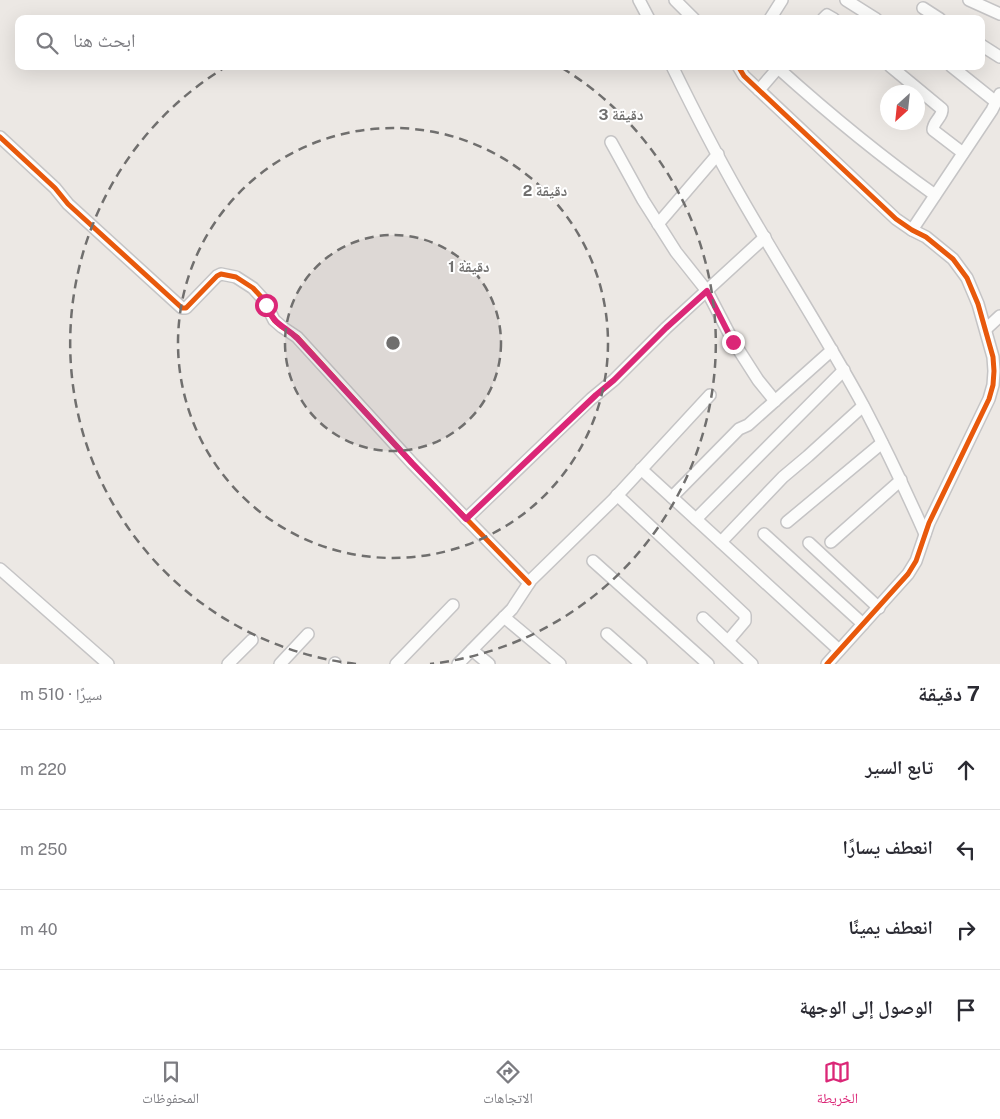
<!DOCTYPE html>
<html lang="ar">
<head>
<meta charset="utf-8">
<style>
	body { margin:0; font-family:"Public Sans","Noto Naskh Arabic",sans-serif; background:#f7f7f7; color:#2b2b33; direction:rtl }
	.compass { position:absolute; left:880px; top:85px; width:45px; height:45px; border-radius:50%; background:#fff; box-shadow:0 5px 20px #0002; rotate:207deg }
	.stop { position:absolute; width:15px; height:15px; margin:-11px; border:4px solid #db2777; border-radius:50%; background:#fff }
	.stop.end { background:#db2777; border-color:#fff; box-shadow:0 1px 5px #0008 }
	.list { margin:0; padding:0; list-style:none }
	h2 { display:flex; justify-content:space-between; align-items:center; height:65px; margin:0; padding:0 20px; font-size:21px }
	h2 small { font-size:16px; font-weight:400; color:#7c7c81 }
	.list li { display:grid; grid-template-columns:32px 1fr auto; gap:15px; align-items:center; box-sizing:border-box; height:80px; padding:0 20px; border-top:1px solid #e1e1e2 }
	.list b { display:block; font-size:19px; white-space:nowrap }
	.list em { font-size:16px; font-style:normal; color:#7c7c81 }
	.icon { flex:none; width:28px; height:28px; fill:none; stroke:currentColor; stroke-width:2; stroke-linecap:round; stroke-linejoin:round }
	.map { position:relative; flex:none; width:1000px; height:664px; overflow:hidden; direction:ltr }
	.search { position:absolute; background:#fff; box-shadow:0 5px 20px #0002; left:15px; right:15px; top:15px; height:55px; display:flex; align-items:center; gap:12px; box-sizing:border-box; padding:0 18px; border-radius:10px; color:#7c7c81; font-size:19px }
	.sheet { height:385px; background:#fff }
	nav { display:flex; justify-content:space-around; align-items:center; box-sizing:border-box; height:70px; border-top:1px solid #e1e1e2; background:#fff; font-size:14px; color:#7c7c81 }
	nav a { display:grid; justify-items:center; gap:2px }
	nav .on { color:#db2777 }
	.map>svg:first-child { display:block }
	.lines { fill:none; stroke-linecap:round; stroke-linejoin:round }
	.minor-casing { stroke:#c5c4c5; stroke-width:14 }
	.minor { stroke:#fcfcfb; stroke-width:11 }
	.cycleway-casing { stroke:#fff; stroke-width:8 }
	.cycleway { stroke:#e8590c; stroke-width:5 }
	.route { stroke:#db2777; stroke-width:6 }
	.ring { fill:none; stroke:#706f6e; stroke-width:2.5; stroke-dasharray:9 6 }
	.centre { fill:#706f6e; stroke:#fff; stroke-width:2.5 }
	.ring-label { font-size:15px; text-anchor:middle; font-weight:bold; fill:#706f6e; stroke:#fff; stroke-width:4; stroke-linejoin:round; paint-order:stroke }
</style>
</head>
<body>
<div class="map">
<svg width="1000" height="664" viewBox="0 0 1000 664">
	<rect width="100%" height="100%" fill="#ece8e4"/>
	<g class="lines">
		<defs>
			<g id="minor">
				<path d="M639,0L649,19"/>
				<path d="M675,0L694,19"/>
				<path d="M846,0L876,19"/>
				<path d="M969,0L1000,14"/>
				<path d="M923,8L940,19"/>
				<path d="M770,19L782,0"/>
				<path d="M823,19L827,15L834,19"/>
				<path d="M981,45L1000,57"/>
				<path d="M672,66C693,109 715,152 739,194C780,266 825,335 864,407C886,449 906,491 925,534"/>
				<path d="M738,66L744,76L896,219L912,230L926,237L953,259L967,278L978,304L993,357L994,371L993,385L989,399L929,523L916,561L908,574L827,664"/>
				<path d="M890,66L942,109C943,117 933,121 933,130L963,153"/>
				<path d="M951,66L996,102"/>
				<path d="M759,90L778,68C828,113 880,156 935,195"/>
				<path d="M0,137L55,188L68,204L182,308H186L217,276L221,274L236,277L253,288L264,300L274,320L282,327L297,337L412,463L529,583"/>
				<path d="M611,142L643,200L676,252L707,291L733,341L758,380L775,401"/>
				<path d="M658,224L718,154"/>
				<path d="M912,230L992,110L1000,94"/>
				<path d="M986,329L1000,316"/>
				<path d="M641,469L839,650"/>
				<path d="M617,495L745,615V621L728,641"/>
				<path d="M672,497L739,429L748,425L832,350"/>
				<path d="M466,519L591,399L614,380L666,328L765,237"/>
				<path d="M696,519L844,370"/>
				<path d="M787,522L882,443"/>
				<path d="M764,534L863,624"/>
				<path d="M721,542L783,477L808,456L863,406"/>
				<path d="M831,542L901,480"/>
				<path d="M809,543L879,608"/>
				<path d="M593,561L708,664"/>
				<path d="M0,569L108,664"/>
				<path d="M504,617L560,664"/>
				<path d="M703,618L752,664"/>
				<path d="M607,634L641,664"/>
				<path d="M472,650L489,664"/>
				<path d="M228,664L252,640"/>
				<path d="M280,664L308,634"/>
				<path d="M335,664V663"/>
				<path d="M396,664L453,605"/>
				<path d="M458,664L512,609L531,580L613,500L710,395"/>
			</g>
		</defs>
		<!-- minor casing -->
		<use href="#minor" class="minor-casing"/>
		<!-- minor -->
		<use href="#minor" class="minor"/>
		<defs>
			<g id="cycleway">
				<path d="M738,66L744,76L896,219L912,230L926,237L953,259L967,278L978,304L993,357L994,371L993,385L989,399L929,523L916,561L908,574L827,664"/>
				<path d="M0,137L55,188L68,204L182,308H186L217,276L221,274L236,277L253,288L264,300L274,320L282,327L297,337L412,463L529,583"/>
			</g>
		</defs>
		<!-- cycleway casing -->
		<use href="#cycleway" class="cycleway-casing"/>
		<!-- cycleway -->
		<use href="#cycleway" class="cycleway"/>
	</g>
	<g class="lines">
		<!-- route -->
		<path class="route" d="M266,305C275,326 282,324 297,338L412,463L466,519L596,395L614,380L666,328L707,291L733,342"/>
	</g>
	<!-- distance rings -->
	<circle cx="393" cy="343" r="108" fill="#706f6e" fill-opacity=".12"/>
	<g class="ring">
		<circle cx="393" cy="343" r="108"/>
		<circle cx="393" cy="343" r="215"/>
		<path d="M356 664A323 323 0 0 1 224 68M562 68A323 323 0 0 1 430 664"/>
	</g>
	<circle cx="393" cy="343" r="8" class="centre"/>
	<g class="ring-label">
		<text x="621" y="120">3 دقيقة</text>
		<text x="545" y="196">2 دقيقة</text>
		<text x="469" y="272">1 دقيقة</text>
	</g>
</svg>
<svg class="compass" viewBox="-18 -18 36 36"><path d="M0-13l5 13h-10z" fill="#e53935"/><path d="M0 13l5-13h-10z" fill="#7c7c81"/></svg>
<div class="stop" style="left:266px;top:305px"></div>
<div class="stop end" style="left:733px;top:342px"></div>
<div class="search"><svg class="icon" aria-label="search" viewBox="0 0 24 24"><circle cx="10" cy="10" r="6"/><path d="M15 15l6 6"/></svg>ابحث هنا</div>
</div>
<section class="sheet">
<h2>7 دقيقة<small>سيرًا · 510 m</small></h2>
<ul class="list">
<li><svg class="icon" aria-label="ahead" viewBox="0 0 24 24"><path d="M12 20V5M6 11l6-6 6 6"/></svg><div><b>تابع السير</b></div><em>220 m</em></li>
<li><svg class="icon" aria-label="left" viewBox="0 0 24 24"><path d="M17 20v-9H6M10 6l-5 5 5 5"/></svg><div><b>انعطف يسارًا</b></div><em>250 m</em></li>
<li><svg class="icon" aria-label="right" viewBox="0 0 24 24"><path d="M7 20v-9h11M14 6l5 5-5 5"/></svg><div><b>انعطف يمينًا</b></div><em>40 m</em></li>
<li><svg class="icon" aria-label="arrive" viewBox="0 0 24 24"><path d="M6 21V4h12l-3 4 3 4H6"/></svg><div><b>الوصول إلى الوجهة</b></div></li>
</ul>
</section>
<nav>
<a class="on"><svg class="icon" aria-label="map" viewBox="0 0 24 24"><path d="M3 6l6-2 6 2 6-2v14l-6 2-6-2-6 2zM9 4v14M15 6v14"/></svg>الخريطة</a>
<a><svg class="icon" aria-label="directions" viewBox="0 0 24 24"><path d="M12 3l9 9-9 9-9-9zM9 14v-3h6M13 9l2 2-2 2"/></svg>الاتجاهات</a>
<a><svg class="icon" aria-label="saved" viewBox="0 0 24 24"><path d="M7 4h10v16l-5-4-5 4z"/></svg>المحفوظات</a>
</nav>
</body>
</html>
